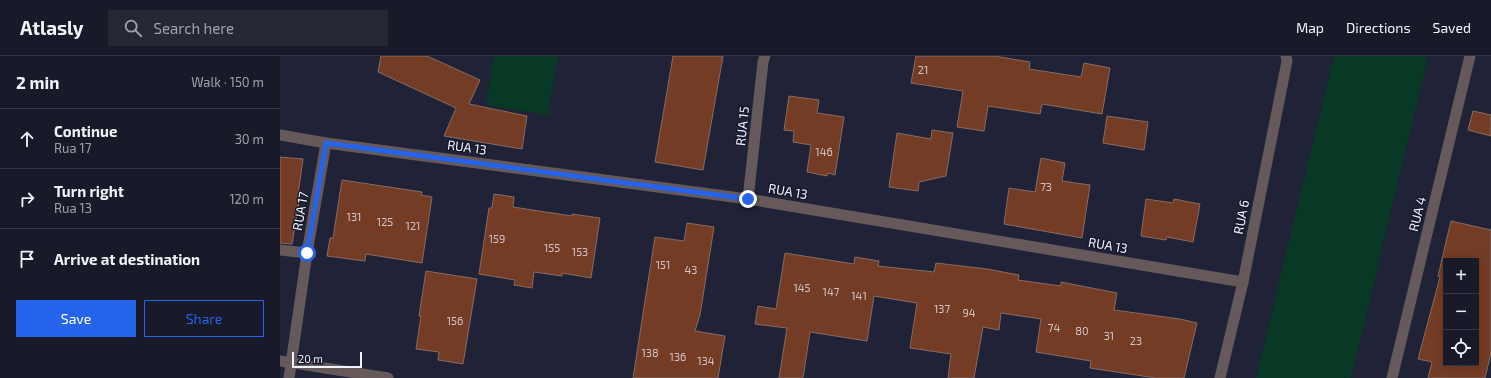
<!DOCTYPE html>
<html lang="en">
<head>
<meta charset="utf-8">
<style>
	body { margin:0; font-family:"Exo 2",sans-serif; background:#252735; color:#f1f3f6 }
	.controls { position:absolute; right:12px; bottom:12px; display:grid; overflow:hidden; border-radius:0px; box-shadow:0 2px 10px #0003 }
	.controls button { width:36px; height:36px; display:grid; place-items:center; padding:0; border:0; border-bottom:1px solid #363846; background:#181a29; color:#f1f3f6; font:20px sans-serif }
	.scale { position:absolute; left:12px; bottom:10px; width:70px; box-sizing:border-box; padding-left:4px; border:2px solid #f1f3ff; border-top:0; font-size:11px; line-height:14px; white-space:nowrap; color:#f1f3ff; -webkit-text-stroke:3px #17192d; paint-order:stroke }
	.stop { position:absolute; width:12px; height:12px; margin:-9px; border:3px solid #2563eb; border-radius:50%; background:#fff }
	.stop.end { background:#2563eb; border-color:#fff; box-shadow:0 1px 4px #0008 }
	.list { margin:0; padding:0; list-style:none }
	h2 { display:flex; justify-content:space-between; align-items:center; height:52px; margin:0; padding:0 16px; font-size:17px }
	h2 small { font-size:13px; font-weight:400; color:#9fa1a8 }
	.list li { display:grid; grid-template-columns:26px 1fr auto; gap:12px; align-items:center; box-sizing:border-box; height:60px; padding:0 16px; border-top:1px solid #363846 }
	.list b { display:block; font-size:15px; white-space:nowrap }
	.list p { margin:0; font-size:13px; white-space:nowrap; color:#9fa1a8 }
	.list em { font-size:13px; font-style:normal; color:#9fa1a8 }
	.actions { display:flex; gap:8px; padding:12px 16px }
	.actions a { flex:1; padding:9px 0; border:1px solid #2563eb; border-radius:0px; text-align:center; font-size:14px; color:#2563eb }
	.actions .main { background:#2563eb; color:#fff }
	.icon { flex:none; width:22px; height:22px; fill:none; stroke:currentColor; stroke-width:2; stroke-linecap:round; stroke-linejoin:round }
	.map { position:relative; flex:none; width:1211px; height:322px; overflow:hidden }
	header { display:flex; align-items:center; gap:24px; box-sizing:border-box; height:56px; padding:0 20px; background:#181a29; border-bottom:1px solid #363846 }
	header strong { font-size:19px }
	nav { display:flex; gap:22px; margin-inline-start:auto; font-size:14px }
	.search { width:280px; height:36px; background:#252735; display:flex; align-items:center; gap:10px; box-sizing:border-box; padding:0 14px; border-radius:0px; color:#9fa1a8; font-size:15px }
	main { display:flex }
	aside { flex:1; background:#181a29 }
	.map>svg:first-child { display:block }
	.green { fill:#073924 }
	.building { fill:#743c25; stroke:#876c61; fill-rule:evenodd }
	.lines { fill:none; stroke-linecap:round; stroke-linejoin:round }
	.minor { stroke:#66595a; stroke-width:11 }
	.route { stroke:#2563eb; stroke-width:5 }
	.labels { text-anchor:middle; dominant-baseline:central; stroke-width:3; stroke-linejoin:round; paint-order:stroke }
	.number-label { font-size:11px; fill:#d2c5c8 }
	.street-label { font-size:13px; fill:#f1f3ff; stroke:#17192d }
</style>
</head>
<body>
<header>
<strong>Atlasly</strong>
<div class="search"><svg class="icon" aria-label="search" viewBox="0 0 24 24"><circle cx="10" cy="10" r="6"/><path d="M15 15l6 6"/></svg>Search here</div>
<nav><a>Map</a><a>Directions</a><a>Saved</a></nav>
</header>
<main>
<aside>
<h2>2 min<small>Walk · 150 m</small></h2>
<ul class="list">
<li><svg class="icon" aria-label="ahead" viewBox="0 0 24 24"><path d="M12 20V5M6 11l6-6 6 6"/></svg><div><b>Continue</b><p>Rua 17</p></div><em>30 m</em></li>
<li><svg class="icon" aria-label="right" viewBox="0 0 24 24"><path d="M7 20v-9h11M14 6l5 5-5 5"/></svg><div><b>Turn right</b><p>Rua 13</p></div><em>120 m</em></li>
<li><svg class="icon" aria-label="arrive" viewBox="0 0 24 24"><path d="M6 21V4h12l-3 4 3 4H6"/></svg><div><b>Arrive at destination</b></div></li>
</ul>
<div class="actions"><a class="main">Save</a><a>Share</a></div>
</aside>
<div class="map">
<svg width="1211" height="322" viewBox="0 0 1211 322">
	<rect width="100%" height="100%" fill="#202337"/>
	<!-- green -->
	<g class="green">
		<path d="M214,0H278L268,59L206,49Z"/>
		<path d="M1054,0H1148L1071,322H976Z"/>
	</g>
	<!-- building -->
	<g class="building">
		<path d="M101,0H147L200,24L189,48L247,60L242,93L164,80L176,52L98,16Z"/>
		<path d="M393,0H443L423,114L375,106Z"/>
		<path d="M636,0H714L750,6L749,13L801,21L804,7L830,12L822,58L762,48L760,58L708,50L704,75L677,71L683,35L631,27Z"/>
		<path d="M509,40L539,44L537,57L564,61L555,119L548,117L547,120L527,116L531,89L513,86L514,75L504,74Z"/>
		<path d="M1193,55L1211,59V80L1188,74Z"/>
		<path d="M827,60L868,66L864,94L823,87Z"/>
		<path d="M652,74L673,77L666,120L639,126L638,135L609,131L617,77L651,83Z"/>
		<path d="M0,101L23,103L17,145L19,146L12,188L0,187Z"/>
		<path d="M761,102L785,107L782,125L810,129L802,182L724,168L729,132L755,136Z"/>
		<path d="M62,124L142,136L141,139L152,141L142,207L86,198L85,205L47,200L50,182H53Z"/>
		<path d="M214,138L234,141L233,151L292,160V158L320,162L311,222L282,217V220L254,216L252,232L234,229L235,224L199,218L209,152H212Z"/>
		<path d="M866,143L893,147L894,143L920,148L913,186L887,181L886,184L861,180Z"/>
		<path d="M1171,165L1211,174V297L1205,322H1148L1152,306L1138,303L1160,221L1158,220ZM1166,205H1196V307H1166Z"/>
		<path d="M407,167L434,171L420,259L415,275L445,280L438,322H353L375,181L404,185Z"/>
		<path d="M505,197L574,208L575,201L599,205L598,210L654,216L656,207L707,213L739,219L738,224L781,230V226L837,237L834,254L900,263L917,267L904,322H876L810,312L811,305L756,296L761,263L721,257L719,274L703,271L694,322H668L671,298L630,292L637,247L594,240L587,285L530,276L523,322H499L507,272L475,268L478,250L496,253Z"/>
		<path d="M146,215L197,223L183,308L158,304L159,296L136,293L141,260H139Z"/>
	</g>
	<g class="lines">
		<!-- minor -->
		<g class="minor">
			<path d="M0,79L46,87L468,143L963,226"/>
			<path d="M468,143L483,6L485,0"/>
			<path d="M0,194L27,197"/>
			<path d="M0,305L108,322"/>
			<path d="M9,322L27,197L46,87"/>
			<path d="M940,322L963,226L1007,5L1006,0"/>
			<path d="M1112,322L1190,0"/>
		</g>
	</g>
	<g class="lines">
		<!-- route -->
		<path class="route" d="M27,197L46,87L468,143"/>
	</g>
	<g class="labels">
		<!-- number labels -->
		<g class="number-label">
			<text x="643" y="13">21</text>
			<text x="544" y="95">146</text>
			<text x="766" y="130">73</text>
			<text x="74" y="160">131</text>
			<text x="105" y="165">125</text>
			<text x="133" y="169">121</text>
			<text x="217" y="182">159</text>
			<text x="272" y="191">155</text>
			<text x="300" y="195">153</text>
			<text x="383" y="208">151</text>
			<text x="411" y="213">43</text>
			<text x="522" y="231">145</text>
			<text x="551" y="235">147</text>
			<text x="579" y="239">141</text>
			<text x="662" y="252">137</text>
			<text x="689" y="256">94</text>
			<text x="175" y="264">156</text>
			<text x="774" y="271">74</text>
			<text x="802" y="274">80</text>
			<text x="829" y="279">31</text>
			<text x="856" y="284">23</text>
			<text x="370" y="296">138</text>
			<text x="398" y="300">136</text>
			<text x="426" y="304">134</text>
		</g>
		<!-- street labels -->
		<g class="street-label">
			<text transform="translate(462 70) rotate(-84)">RUA 15</text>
			<text transform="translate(187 91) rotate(8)">RUA 13</text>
			<text transform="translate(508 135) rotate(10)">RUA 13</text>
			<text transform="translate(20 155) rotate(-80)">RUA 17</text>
			<text transform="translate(1137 158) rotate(-76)">RUA 4</text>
			<text transform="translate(961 161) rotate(-79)">RUA 6</text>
			<text transform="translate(828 189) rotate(10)">RUA 13</text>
		</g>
	</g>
</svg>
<div class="controls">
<button>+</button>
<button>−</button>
<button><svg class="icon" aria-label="locate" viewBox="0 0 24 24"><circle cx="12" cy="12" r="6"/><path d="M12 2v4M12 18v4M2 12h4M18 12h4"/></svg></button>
</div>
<div class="scale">20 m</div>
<div class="stop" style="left:27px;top:197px"></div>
<div class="stop end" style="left:468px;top:143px"></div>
</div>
</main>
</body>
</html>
